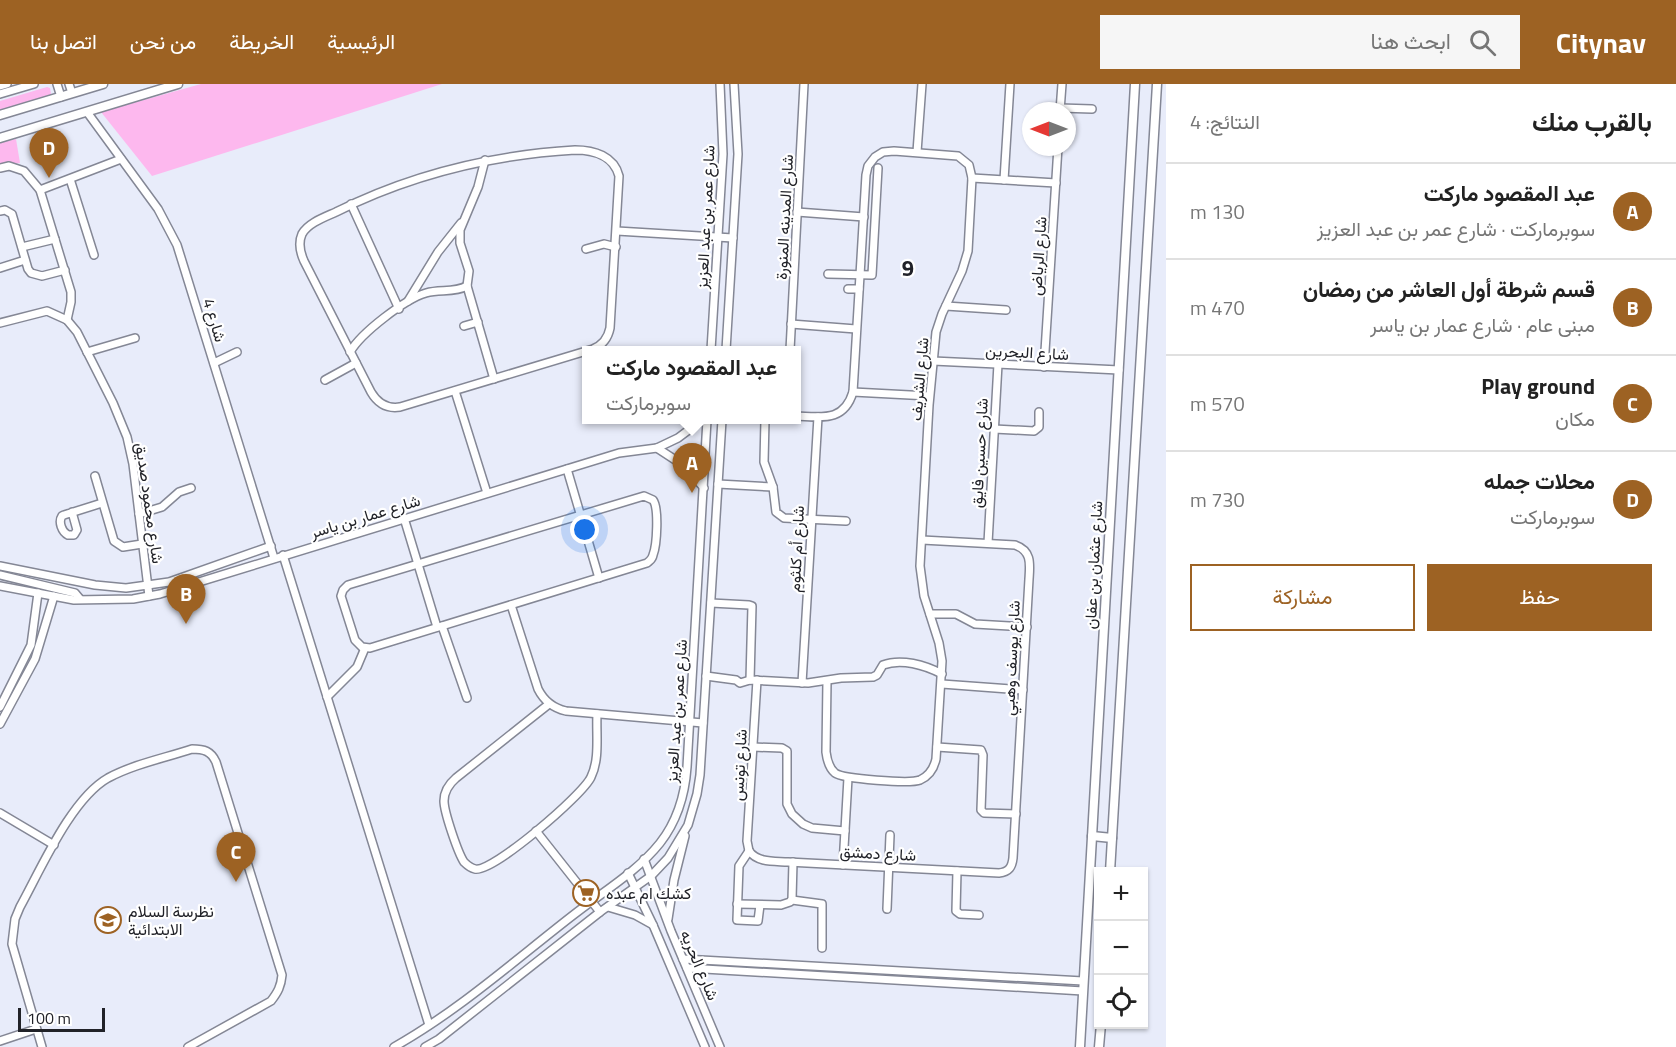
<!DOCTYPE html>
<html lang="ar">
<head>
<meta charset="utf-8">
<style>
	body { margin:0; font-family:"Titillium Web",Vazirmatn,sans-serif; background:#f6f6f6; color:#222; direction:rtl }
	.controls { position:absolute; right:18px; bottom:18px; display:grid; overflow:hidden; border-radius:0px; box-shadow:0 2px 4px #0004 }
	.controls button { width:54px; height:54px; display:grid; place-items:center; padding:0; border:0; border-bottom:2px solid #e0e0e0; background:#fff; color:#222; font:30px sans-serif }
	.compass { position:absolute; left:1022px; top:18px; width:54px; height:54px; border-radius:50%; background:#fff; box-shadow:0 2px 4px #0004; rotate:270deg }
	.scale { position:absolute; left:18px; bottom:15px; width:87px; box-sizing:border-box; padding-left:6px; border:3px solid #212228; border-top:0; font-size:16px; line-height:21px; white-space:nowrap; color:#212228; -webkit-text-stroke:4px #fff; paint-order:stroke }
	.you { position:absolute; left:585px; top:446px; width:21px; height:21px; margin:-15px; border:4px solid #fff; border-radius:50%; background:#1a73e8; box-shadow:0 0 0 9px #1a73e833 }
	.badge { display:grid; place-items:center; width:39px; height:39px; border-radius:50%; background:#9d6223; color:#fff; font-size:20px; font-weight:700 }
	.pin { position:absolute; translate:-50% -50px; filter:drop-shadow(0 2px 3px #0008) }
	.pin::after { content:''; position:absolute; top:32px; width:21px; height:18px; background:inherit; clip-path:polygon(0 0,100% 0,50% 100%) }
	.popup { position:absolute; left:582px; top:262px; width:219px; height:78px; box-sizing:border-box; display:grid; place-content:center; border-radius:0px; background:#fff; filter:drop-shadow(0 2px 4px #0005); font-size:20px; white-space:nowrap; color:#767676 }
	.popup b { font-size:22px; color:#222 }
	.popup::after { content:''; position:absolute; left:50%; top:100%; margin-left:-12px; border:12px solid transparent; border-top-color:#fff }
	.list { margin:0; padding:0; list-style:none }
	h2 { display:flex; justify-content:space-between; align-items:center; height:78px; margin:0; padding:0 24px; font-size:26px }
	h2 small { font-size:20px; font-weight:400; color:#767676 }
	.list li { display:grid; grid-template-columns:39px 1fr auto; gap:18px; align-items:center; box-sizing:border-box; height:96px; padding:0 24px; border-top:2px solid #e0e0e0 }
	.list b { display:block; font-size:22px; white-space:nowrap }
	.list p { margin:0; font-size:20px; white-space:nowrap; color:#767676 }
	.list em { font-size:20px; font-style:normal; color:#767676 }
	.actions { display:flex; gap:12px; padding:18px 24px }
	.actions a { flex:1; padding:14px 0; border:2px solid #9d6223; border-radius:0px; text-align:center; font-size:21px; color:#9d6223 }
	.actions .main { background:#9d6223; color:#fff }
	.icon { flex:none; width:33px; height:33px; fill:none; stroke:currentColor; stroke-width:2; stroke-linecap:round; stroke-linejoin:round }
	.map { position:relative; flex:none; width:1166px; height:963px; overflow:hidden; direction:ltr }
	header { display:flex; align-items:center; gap:36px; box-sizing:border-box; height:84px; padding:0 30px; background:#9d6223; color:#fff }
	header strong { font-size:28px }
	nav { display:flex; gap:33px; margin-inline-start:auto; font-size:21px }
	.search { width:420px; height:54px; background:#f6f6f6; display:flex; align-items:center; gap:15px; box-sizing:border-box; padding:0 21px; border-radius:0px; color:#767676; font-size:22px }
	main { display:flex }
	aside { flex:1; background:#fff }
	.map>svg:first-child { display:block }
	.green { fill:#fdb8ee }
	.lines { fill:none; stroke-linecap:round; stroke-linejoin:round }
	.minor-casing { stroke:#848795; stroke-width:10 }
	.major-casing { stroke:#848795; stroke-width:11 }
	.minor { stroke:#fff; stroke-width:7 }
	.major { stroke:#fff; stroke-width:8 }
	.labels { text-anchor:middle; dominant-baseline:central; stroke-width:4.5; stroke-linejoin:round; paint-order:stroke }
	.street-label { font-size:16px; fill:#212228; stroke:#fff }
	.poi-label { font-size:16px; fill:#212228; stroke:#fff; text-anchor:start }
	.district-label { font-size:22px; font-weight:bold; fill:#212228; stroke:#fff }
</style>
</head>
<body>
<header>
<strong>Citynav</strong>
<div class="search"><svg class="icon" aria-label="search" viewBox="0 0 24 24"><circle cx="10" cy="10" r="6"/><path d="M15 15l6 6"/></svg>ابحث هنا</div>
<nav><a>الرئيسية</a><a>الخريطة</a><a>من نحن</a><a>اتصل بنا</a></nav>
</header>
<main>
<aside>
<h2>بالقرب منك<small>النتائج: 4</small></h2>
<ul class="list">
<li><span class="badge">A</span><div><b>عبد المقصود ماركت</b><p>سوبرماركت · شارع عمر بن عبد العزيز</p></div><em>130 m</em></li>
<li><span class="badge">B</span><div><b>قسم شرطة أول العاشر من رمضان</b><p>مبنى عام · شارع عمار بن ياسر</p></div><em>470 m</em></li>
<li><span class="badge">C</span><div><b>Play ground</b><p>مكان</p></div><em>570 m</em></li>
<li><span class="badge">D</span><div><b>محلات جمله</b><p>سوبرماركت</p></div><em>730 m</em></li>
</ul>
<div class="actions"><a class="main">حفظ</a><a>مشاركة</a></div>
</aside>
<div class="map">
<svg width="1166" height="963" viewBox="0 0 1166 963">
	<rect width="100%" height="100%" fill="#e8ecfa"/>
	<!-- green -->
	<g class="green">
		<path d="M201,0H442L152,92L101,28Z"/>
		<path d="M47,3L50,4L51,10L46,14L0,28V17Z"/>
		<path d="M16,55L20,79L0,82V59Z"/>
	</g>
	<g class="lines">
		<defs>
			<g id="minor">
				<path d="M57,0L61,13"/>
				<path d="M69,0L72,9"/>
				<path d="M0,2L7,0"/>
				<path d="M0,10L34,0"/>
				<path d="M1060,24L1092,25"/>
				<path d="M1060,27L1062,0"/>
				<path d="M87,28L158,125L177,161L274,474"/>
				<path d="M575,66C594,66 614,72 619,92L610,244C608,254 603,261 593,265L400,323C387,325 378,320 371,308L304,177C300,168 298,159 302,150C308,139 325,133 336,128C412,90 491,71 575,66Z"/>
				<path d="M917,68L922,0"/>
				<path d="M485,76L478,103L460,146V159L469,187L467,202L494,295"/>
				<path d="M0,84L9,82L24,87L40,106L71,208V218L67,236"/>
				<path d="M972,94L1056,99"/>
				<path d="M70,95L94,171"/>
				<path d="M1004,96L1010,0"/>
				<path d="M40,106L121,75"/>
				<path d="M351,120L399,225"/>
				<path d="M0,127L5,126L12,130L28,185L31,189L42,192L65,186"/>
				<path d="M797,128L864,133"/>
				<path d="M617,147L733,154"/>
				<path d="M22,163L55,155"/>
				<path d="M586,165L604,160L616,163"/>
				<path d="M0,184L25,176"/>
				<path d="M828,190L872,191L878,84"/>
				<path d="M848,205H859"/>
				<path d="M408,217L438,168L461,139"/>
				<path d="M946,222L1006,226"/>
				<path d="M0,239L47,227L67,236L77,248L113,319L127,353L133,380L149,512"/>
				<path d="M791,240L856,245"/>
				<path d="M464,242L478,238"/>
				<path d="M711,266L723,70L720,0"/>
				<path d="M726,266L738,70L734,0"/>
				<path d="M790,266L804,0"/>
				<path d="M87,268L135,254"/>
				<path d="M350,268C361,249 405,215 426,209C440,205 454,209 467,202"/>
				<path d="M933,277L1119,286"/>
				<path d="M214,279L237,268"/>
				<path d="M1044,283L1058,63"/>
				<path d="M325,296L356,279"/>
				<path d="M455,307L487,409"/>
				<path d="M853,308L929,312"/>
				<path d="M797,332C822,333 844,338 853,308L866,91L868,82L875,73L883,68L894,67L958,72L969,81L972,94L968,167L962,187L942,230L936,248L929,321L920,482L924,512L939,559L942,577L936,675C934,684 929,692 920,696C910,700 843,695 835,689C829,684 827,676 826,668L827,597"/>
				<path d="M765,336L764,378L773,403L776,428L784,434L846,437"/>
				<path d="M994,345L1034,347L1039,343V328"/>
				<path d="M657,364L683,381L704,404"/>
				<path d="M567,385L599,494"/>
				<path d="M95,392L114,457L123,463L142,460"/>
				<path d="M718,400L773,403"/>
				<path d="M644,412L653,416C659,424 657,461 653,471C652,476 650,476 647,479L370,564L362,563L355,556L341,512L343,506L348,501Z"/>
				<path d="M72,428L77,446L74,451H68C62,448 58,438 62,432L64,431L102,419"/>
				<path d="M139,430L162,423L179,408L191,404"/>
				<path d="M404,434L437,543"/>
				<path d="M988,459L998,280"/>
				<path d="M283,471L429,941"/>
				<path d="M0,482L95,501L126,504L169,498L271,462"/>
				<path d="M0,491L75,509L80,515"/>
				<path d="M0,502L74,516L133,515L160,510L619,369L657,364L678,354L702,336"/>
				<path d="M711,519L749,521L752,522L750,596"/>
				<path d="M511,521L538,605C544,617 553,624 566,627L703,639"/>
				<path d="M930,530H956L975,540L1027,543"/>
				<path d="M442,542L467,614"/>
				<path d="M706,592L736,596L740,599L750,596L808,599L841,594L873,593L877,591L883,581C901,574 925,581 942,590"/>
				<path d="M802,599L818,333"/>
				<path d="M942,600L1023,606"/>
				<path d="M327,613L357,583L365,564"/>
				<path d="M549,620L456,694C449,700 444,708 444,717C444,728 458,769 464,778C467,781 471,784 475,785C492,789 583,711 591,693C600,675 596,650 597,630"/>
				<path d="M0,623L31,561L38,509"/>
				<path d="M0,640L35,575L54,512"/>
				<path d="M753,663L782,664L787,667V720L792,730L803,740L812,744L845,747"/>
				<path d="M937,663L981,666L983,671L981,726L984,729L1016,730"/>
				<path d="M0,729L54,761"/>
				<path d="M536,747L600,828"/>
				<path d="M749,767C758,779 774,777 788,778L999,789C1009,788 1012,783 1013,774L1029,495C1030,480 1032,467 1015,461L922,456"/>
				<path d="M749,767L747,757L757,596"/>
				<path d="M749,767L739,782L737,836L758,837L760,821"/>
				<path d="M644,775L671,847L720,963"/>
				<path d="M843,781L848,694"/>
				<path d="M957,787L956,827L960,830L979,831"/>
				<path d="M628,789L653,841L705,963"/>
				<path d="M792,816L822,820V864"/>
				<path d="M737,820L781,821L790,818L792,815L793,778"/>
				<path d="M608,823L635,831L653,841"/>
				<path d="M887,825L890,751"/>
				<path d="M668,835L674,796L685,752"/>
				<path d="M683,875L1083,897"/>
				<path d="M687,884L1083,907"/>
				<path d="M0,957L36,945"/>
				<path d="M42,963L12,860L15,835L20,823C41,785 71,715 108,694C134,680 165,674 192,665C204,665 211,667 216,678L282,891C281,902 278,908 271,917L188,963"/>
				<path d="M394,963C458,927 514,877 572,832C601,809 637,788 660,759C678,736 685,711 687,683L707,336"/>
				<path d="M425,963L439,955L600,828L651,792L668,774L688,741L697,710L700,691L722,336"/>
			</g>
			<g id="major">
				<path d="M0,31L103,0"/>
				<path d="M0,54L178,0"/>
				<path d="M1092,752L1112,754"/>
				<path d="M1110,788L1157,0"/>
				<path d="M1080,963L1135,0"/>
				<path d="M1099,963L1101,940"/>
			</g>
		</defs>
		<!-- minor casing -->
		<use href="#minor" class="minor-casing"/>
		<!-- major casing -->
		<use href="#major" class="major-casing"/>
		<!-- minor -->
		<use href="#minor" class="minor"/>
		<!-- major -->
		<use href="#major" class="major"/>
	</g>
	<!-- icons -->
	<defs>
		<symbol id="supermarket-ring" viewBox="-11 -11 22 22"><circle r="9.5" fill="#fff" stroke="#9d6223" stroke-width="1.5"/><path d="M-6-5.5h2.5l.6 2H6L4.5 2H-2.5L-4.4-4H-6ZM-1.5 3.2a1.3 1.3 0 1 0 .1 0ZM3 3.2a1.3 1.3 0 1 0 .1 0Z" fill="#9d6223"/></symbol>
		<symbol id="school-ring" viewBox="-11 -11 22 22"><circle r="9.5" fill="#fff" stroke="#9d6223" stroke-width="1.5"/><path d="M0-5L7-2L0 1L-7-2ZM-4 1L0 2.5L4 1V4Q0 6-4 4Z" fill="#9d6223"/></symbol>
	</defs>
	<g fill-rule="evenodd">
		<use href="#supermarket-ring" x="571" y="794" width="30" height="30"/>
		<use href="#school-ring" x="93" y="821" width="30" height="30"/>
	</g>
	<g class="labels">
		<!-- street labels -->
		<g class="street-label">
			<text transform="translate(705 133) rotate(-87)">شارع عمر بن عبد العزيز</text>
			<text transform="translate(784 133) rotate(-87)">شارع المدينه المنورة</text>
			<text transform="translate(1038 172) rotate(-86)">شارع الرياض</text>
			<text transform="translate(215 236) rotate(73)">شارع 4</text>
			<text transform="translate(1027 268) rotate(3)">شارع البحرين</text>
			<text transform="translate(919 295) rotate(-85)">شارع الشريف</text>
			<text transform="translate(979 369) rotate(-87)">شارع حسين فايق</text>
			<text transform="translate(150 419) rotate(82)">شارع محمود صديق</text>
			<text transform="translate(365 432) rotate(-17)">شارع عمار بن ياسر</text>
			<text transform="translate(796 465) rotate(-87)">شارع أم كلثوم</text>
			<text transform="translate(1093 481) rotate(-87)">شارع عثمان بن عفان</text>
			<text transform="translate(1011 574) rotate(-87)">شارع يوسف وهبي</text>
			<text transform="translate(676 627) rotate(-86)">شارع عمر بن عبد العزيز</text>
			<text transform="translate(739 681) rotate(-87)">شارع تونس</text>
			<text transform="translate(878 769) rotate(3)">شارع دمشق</text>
			<text transform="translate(700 881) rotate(67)">شارع الحريه</text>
		</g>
		<!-- poi labels -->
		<g class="poi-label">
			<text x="606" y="809">كشك ام عبده</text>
			<text x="128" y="827">نظرسة السلام<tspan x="128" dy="18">الابتدائية</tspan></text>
		</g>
		<!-- district labels -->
		<g class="district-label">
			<text x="908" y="184">9</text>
		</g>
	</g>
</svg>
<div class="controls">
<button>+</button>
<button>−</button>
<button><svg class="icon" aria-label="locate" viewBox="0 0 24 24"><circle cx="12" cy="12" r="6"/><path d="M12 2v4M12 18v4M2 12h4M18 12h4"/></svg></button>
</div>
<svg class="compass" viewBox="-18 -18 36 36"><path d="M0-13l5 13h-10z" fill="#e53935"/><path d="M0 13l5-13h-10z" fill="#767676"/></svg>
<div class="scale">100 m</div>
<div class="you"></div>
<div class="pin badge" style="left:692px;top:409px">A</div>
<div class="popup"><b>عبد المقصود ماركت</b>سوبرماركت</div>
<div class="pin badge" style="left:186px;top:540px">B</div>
<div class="pin badge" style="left:236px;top:798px">C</div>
<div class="pin badge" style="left:49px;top:94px">D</div>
</div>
</main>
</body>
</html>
